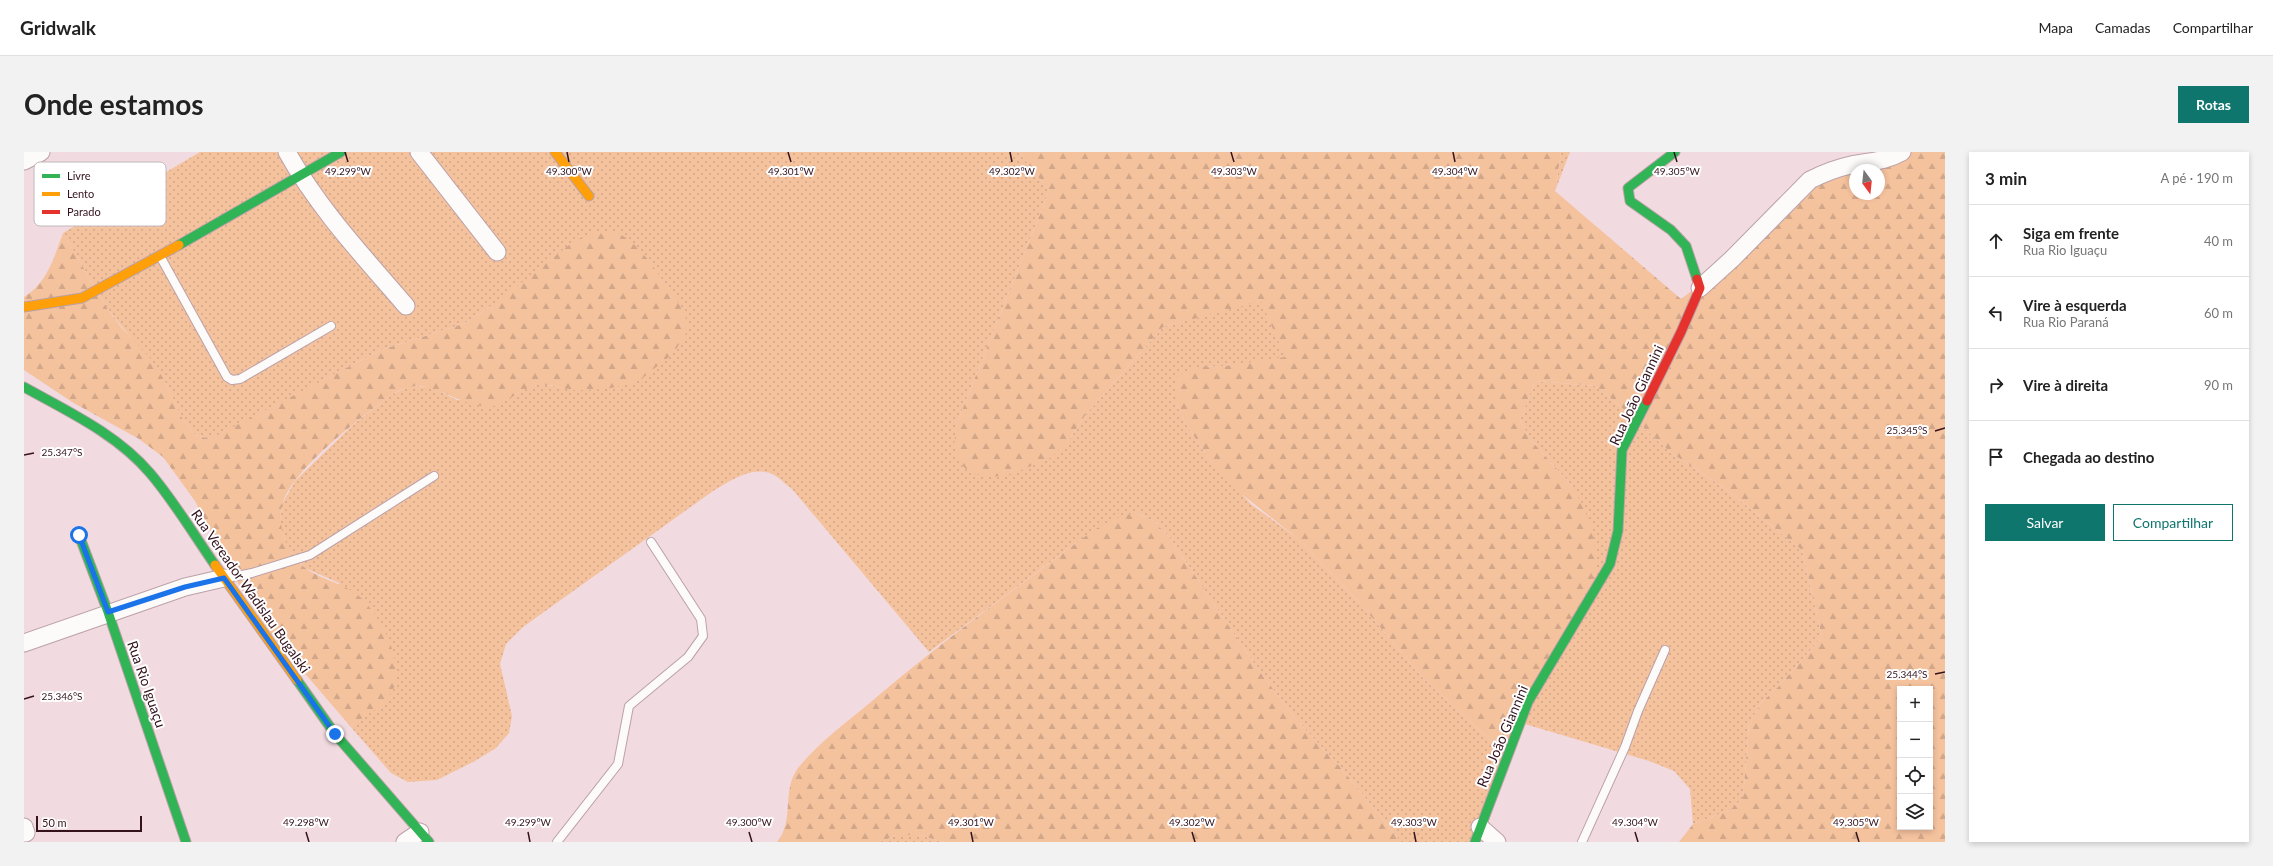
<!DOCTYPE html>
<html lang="pt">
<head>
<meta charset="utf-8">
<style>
	body { margin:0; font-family:Lato,sans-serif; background:#f2f2f2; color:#222 }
	.controls { position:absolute; right:12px; bottom:12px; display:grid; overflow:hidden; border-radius:0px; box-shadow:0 2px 6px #0003 }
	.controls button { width:36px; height:36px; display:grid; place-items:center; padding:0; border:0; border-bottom:1px solid #e0e0e0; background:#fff; color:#222; font:20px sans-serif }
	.compass { position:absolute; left:1825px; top:12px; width:36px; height:36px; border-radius:50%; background:#fff; box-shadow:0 2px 6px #0003; rotate:165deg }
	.scale { position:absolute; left:12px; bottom:10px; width:106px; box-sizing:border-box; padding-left:4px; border:2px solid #33121c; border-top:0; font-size:11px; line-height:14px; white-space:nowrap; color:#33121c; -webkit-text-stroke:3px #fff; paint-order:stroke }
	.stop { position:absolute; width:12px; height:12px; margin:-9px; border:3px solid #1a73e8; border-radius:50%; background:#fff }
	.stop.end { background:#1a73e8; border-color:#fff; box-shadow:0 1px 4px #0008 }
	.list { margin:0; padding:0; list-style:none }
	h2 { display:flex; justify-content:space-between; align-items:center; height:52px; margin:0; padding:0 16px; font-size:17px }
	h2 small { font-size:13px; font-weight:400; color:#767676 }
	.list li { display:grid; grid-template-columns:26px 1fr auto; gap:12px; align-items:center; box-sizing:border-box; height:72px; padding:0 16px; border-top:1px solid #e0e0e0 }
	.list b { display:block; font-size:15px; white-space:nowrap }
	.list p { margin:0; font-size:13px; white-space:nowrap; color:#767676 }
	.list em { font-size:13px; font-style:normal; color:#767676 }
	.actions { display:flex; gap:8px; padding:12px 16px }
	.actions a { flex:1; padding:9px 0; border:1px solid #0f766e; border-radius:0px; text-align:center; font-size:14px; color:#0f766e }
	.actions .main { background:#0f766e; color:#fff }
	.icon { flex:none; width:22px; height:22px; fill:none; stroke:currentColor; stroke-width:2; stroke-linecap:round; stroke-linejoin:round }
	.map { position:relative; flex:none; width:1921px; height:690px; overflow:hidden; border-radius:0px }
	header { display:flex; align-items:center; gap:24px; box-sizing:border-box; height:56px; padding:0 20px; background:#fff; border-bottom:1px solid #e0e0e0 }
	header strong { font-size:19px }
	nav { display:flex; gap:22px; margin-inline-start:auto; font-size:14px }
	.intro { display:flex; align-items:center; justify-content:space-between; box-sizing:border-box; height:96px; padding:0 24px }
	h1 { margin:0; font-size:28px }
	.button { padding:10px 18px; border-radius:0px; background:#0f766e; color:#fff; font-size:14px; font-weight:700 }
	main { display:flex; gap:24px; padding:0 24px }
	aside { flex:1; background:#fff; border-radius:0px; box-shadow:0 2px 6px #0003 }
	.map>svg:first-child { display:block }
	.grass { fill:url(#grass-dots) }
	.forest { fill:url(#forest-firs); fill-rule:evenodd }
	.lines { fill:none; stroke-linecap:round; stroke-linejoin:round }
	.lane-casing { stroke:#bba1a8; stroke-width:10 }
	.street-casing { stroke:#bba1a8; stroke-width:19 }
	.fast-casing { stroke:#bba1a8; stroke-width:11 }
	.slow-casing { stroke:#bba1a8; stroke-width:11 }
	.jam-casing { stroke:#bba1a8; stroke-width:11 }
	.lane { stroke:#fdfafa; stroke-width:8 }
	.street { stroke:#fdfafa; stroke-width:17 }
	.fast { stroke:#30b455; stroke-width:9 }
	.slow { stroke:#ff9f0a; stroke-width:9 }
	.jam { stroke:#e5322d; stroke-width:9 }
	.route { stroke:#1a73e8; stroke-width:5 }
	.ticks { fill:none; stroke:#33121c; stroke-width:1.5 }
	.labels { text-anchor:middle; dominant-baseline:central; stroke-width:4; stroke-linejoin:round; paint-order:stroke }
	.street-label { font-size:14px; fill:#33121c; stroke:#fff }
	.key { fill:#fff; stroke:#c2b8bb; stroke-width:1 }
	.key-label { font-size:11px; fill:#33121c }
	.ticks-label { font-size:10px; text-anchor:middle; fill:#33121c; stroke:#fff; stroke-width:4; stroke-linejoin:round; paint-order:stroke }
</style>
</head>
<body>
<header>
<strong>Gridwalk</strong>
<nav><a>Mapa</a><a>Camadas</a><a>Compartilhar</a></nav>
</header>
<div class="intro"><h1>Onde estamos</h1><a class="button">Rotas</a></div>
<main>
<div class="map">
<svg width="1921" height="690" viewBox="0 0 1921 690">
	<defs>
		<pattern id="grass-dots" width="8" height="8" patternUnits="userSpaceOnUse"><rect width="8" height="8" fill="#f5c29e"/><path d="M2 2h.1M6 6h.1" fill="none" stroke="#d2a688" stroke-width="1.8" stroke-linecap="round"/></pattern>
		<pattern id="forest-firs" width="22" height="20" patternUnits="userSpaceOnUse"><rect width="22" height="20" fill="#f5c29e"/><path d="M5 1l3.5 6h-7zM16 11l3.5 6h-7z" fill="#d2a688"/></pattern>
	</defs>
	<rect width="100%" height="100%" fill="#f1dbe0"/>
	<!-- grass -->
	<g class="grass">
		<path d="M176,0H995L1025,39L933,271L1043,291L1062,262L1139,175L1237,148L1262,206L1195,215L1177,214L1152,251L1162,272L1185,307L1227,352L1273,386L1335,450L1397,524L1479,600L1448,690H1377L1317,616L1269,564L1229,510L1146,386L1130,369L1113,361L1059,386L905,500L768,337C762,333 756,326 750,323C729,312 706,329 689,339L499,475L482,492L476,512L488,564L485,581L472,596L451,609L413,628L384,630L367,621L326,574L353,556L315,431L281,416L263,395L256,373L258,352L271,329L330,272L367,243L385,234L407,235L433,248H482L504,235L517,232L553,238L469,153L439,172L357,198L187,287L171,283L158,266L139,226L83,156L39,81Z"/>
		<path d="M1537,0H1546L1531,39Z"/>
		<path d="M1511,229L1572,234L1597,255L1646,300L1703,338L1778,398L1798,485L1754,535L1737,551L1725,572L1719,646L1706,658L1669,672L1666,637L1650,619L1625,609L1494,570L1549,335L1506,287L1496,268Z"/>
		<path d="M873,683H895L920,690H855Z"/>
	</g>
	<!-- forest -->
	<g class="forest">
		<path d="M995,0H1537L1531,39L1657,147L1727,94L1777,37L1851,0H1921V690H1655L1669,672L1706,658L1719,646L1725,572L1737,551L1754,535L1798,485L1778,398L1703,338L1646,300L1597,255L1572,234L1511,229L1496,268L1506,287L1549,335L1567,372L1572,401L1571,423L1479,600L1397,524L1335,450L1273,386L1210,336L1185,307L1162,272L1152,251L1151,229L1156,222L1177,214L1195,215L1261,205L1237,149L1139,175L1062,262L1043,291L1026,306L990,321L969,325L946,321L935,310L930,293L933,271L1025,39ZM1831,18H1855V42H1831ZM1876,537H1906V675H1876Z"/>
		<path d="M589,79C612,88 626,110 640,130C651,145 664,158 663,178C662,184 657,189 654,194C649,202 643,207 635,213C629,217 623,223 617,227C599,236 574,238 554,238C541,238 527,231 514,233C496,236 482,253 464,255C460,255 454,253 450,252C415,244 397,219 362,247C334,268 265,320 258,354C253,377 263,400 280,415C295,427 320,431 336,445C356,463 380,509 370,535C364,553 341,564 326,574L241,475L205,416L171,349L139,305L115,287L48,250L0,218V145C23,131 30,106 39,81L83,156L98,176L126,206L139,226L158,266L171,283L186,287L357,198L439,172L469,153L550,89L571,80Z"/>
		<path d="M1113,361L1130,369L1146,386L1229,510L1269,564L1317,616L1377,690H920L895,683H873L855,690H753C771,669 757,639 774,616C794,591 823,570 848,549C916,491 988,439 1059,386C1076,374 1092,363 1113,361Z"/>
	</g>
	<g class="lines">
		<defs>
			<g id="lane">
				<path d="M136,104L203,225L208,228L216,227L307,174"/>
				<path d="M203,426L228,421L286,403L410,324"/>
				<path d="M533,690L594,612L605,554L664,505L679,484L677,467L627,390"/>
				<path d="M1558,690L1601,595L1614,559L1641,498"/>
			</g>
			<g id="street">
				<path d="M263,0C294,56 340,105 382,154"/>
				<path d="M395,0L473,100"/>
				<path d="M0,9L17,0"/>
				<path d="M1676,136L1708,107L1786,28C1800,21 1813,16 1827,13C1847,9 1860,10 1878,0"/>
				<path d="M0,491L161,435L200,426"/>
				<path d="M0,675L2,681"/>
				<path d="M1456,675L1473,690"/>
				<path d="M381,690L396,680"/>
			</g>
			<g id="fast">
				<path d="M1651,0L1604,36L1606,49L1647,78L1662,94L1673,127"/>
				<path d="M155,93L317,0"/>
				<path d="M0,235C43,259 93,282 126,321C150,349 170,383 191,413"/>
				<path d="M55,383L84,460L162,690"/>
				<path d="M273,528L311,582L405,690"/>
				<path d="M1451,690L1504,550L1586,412L1594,379L1598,298L1623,249"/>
			</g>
			<g id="slow">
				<path d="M531,0L565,44"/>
				<path d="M0,155L58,146L155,93"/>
				<path d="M191,413L273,528"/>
			</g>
			<path id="jam" d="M1623,249L1657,180L1676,136L1673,127"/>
		</defs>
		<!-- lane casing -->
		<use href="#lane" class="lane-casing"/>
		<!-- street casing -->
		<use href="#street" class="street-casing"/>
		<!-- fast casing -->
		<use href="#fast" class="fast-casing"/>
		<!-- slow casing -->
		<use href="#slow" class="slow-casing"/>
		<!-- jam casing -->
		<use href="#jam" class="jam-casing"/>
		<!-- lane -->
		<use href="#lane" class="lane"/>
		<!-- street -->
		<use href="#street" class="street"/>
		<!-- fast -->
		<use href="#fast" class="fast"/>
		<!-- slow -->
		<use href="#slow" class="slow"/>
		<!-- jam -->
		<use href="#jam" class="jam"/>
	</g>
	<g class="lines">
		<!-- route -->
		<path class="route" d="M55,383L84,460L161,435L200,426L311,582"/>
	</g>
	<!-- ticks -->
	<path class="ticks" d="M321,0L324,10M543,0L545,10M764,0L767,10M986,0L988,10M1207,0L1210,10M1429,0L1431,10M1650,0L1653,10M1911,279L1921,276M0,303L10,301M1911,522L1921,520M0,547L10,544M282,680L285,690M504,680L506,690M725,680L728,690M947,680L949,690M1168,680L1171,690M1390,680L1392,690M1611,680L1614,690M1832,680L1835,690"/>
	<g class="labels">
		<!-- street labels -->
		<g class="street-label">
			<text transform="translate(1612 243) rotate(-65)">Rua João Giannini</text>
			<text transform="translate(227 439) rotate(55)">Rua Vereador Wadislau Bugalski</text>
			<text transform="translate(123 532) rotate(71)">Rua Rio Iguaçu</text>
			<text transform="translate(1478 584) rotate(-67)">Rua João Giannini</text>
		</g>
	</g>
	<!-- legend -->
	<rect x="10" y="10" width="132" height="64" rx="6" class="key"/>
	<rect x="18" y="22" width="18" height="4" fill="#30b455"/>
	<rect x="18" y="40" width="18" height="4" fill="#ff9f0a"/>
	<rect x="18" y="58" width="18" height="4" fill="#e5322d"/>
	<g class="key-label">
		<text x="43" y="28">Livre</text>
		<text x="43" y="46">Lento</text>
		<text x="43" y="64">Parado</text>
	</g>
	<g class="ticks-label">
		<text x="324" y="23">49.299°W</text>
		<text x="545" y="23">49.300°W</text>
		<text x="767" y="23">49.301°W</text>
		<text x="988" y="23">49.302°W</text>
		<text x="1210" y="23">49.303°W</text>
		<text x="1431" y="23">49.304°W</text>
		<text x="1653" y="23">49.305°W</text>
		<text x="1883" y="282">25.345°S</text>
		<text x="38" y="304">25.347°S</text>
		<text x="1883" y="526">25.344°S</text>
		<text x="38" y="548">25.346°S</text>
		<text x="282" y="674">49.298°W</text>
		<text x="504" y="674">49.299°W</text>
		<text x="725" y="674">49.300°W</text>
		<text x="947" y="674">49.301°W</text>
		<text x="1168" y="674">49.302°W</text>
		<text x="1390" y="674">49.303°W</text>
		<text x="1611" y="674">49.304°W</text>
		<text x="1832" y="674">49.305°W</text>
	</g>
</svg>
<div class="controls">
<button>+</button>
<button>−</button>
<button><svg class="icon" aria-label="locate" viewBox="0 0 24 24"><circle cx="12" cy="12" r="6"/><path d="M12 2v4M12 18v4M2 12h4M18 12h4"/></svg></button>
<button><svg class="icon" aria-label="layers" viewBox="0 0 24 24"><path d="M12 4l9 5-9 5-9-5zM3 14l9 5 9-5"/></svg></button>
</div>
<svg class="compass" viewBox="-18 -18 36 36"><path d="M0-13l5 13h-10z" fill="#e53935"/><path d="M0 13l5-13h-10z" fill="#767676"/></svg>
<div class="scale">50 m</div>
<div class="stop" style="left:55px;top:383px"></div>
<div class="stop end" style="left:311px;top:582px"></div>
</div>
<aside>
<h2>3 min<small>A pé · 190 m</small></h2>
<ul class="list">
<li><svg class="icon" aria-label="ahead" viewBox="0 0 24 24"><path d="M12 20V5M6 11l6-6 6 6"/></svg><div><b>Siga em frente</b><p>Rua Rio Iguaçu</p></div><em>40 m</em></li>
<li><svg class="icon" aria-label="left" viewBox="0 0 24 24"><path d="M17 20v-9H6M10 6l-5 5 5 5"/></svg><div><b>Vire à esquerda</b><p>Rua Rio Paraná</p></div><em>60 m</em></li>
<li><svg class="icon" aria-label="right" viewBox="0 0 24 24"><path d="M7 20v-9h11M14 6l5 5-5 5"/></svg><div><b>Vire à direita</b></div><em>90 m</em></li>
<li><svg class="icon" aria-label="arrive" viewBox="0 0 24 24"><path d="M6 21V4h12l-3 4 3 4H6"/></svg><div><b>Chegada ao destino</b></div></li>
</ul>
<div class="actions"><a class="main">Salvar</a><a>Compartilhar</a></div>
</aside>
</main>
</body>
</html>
